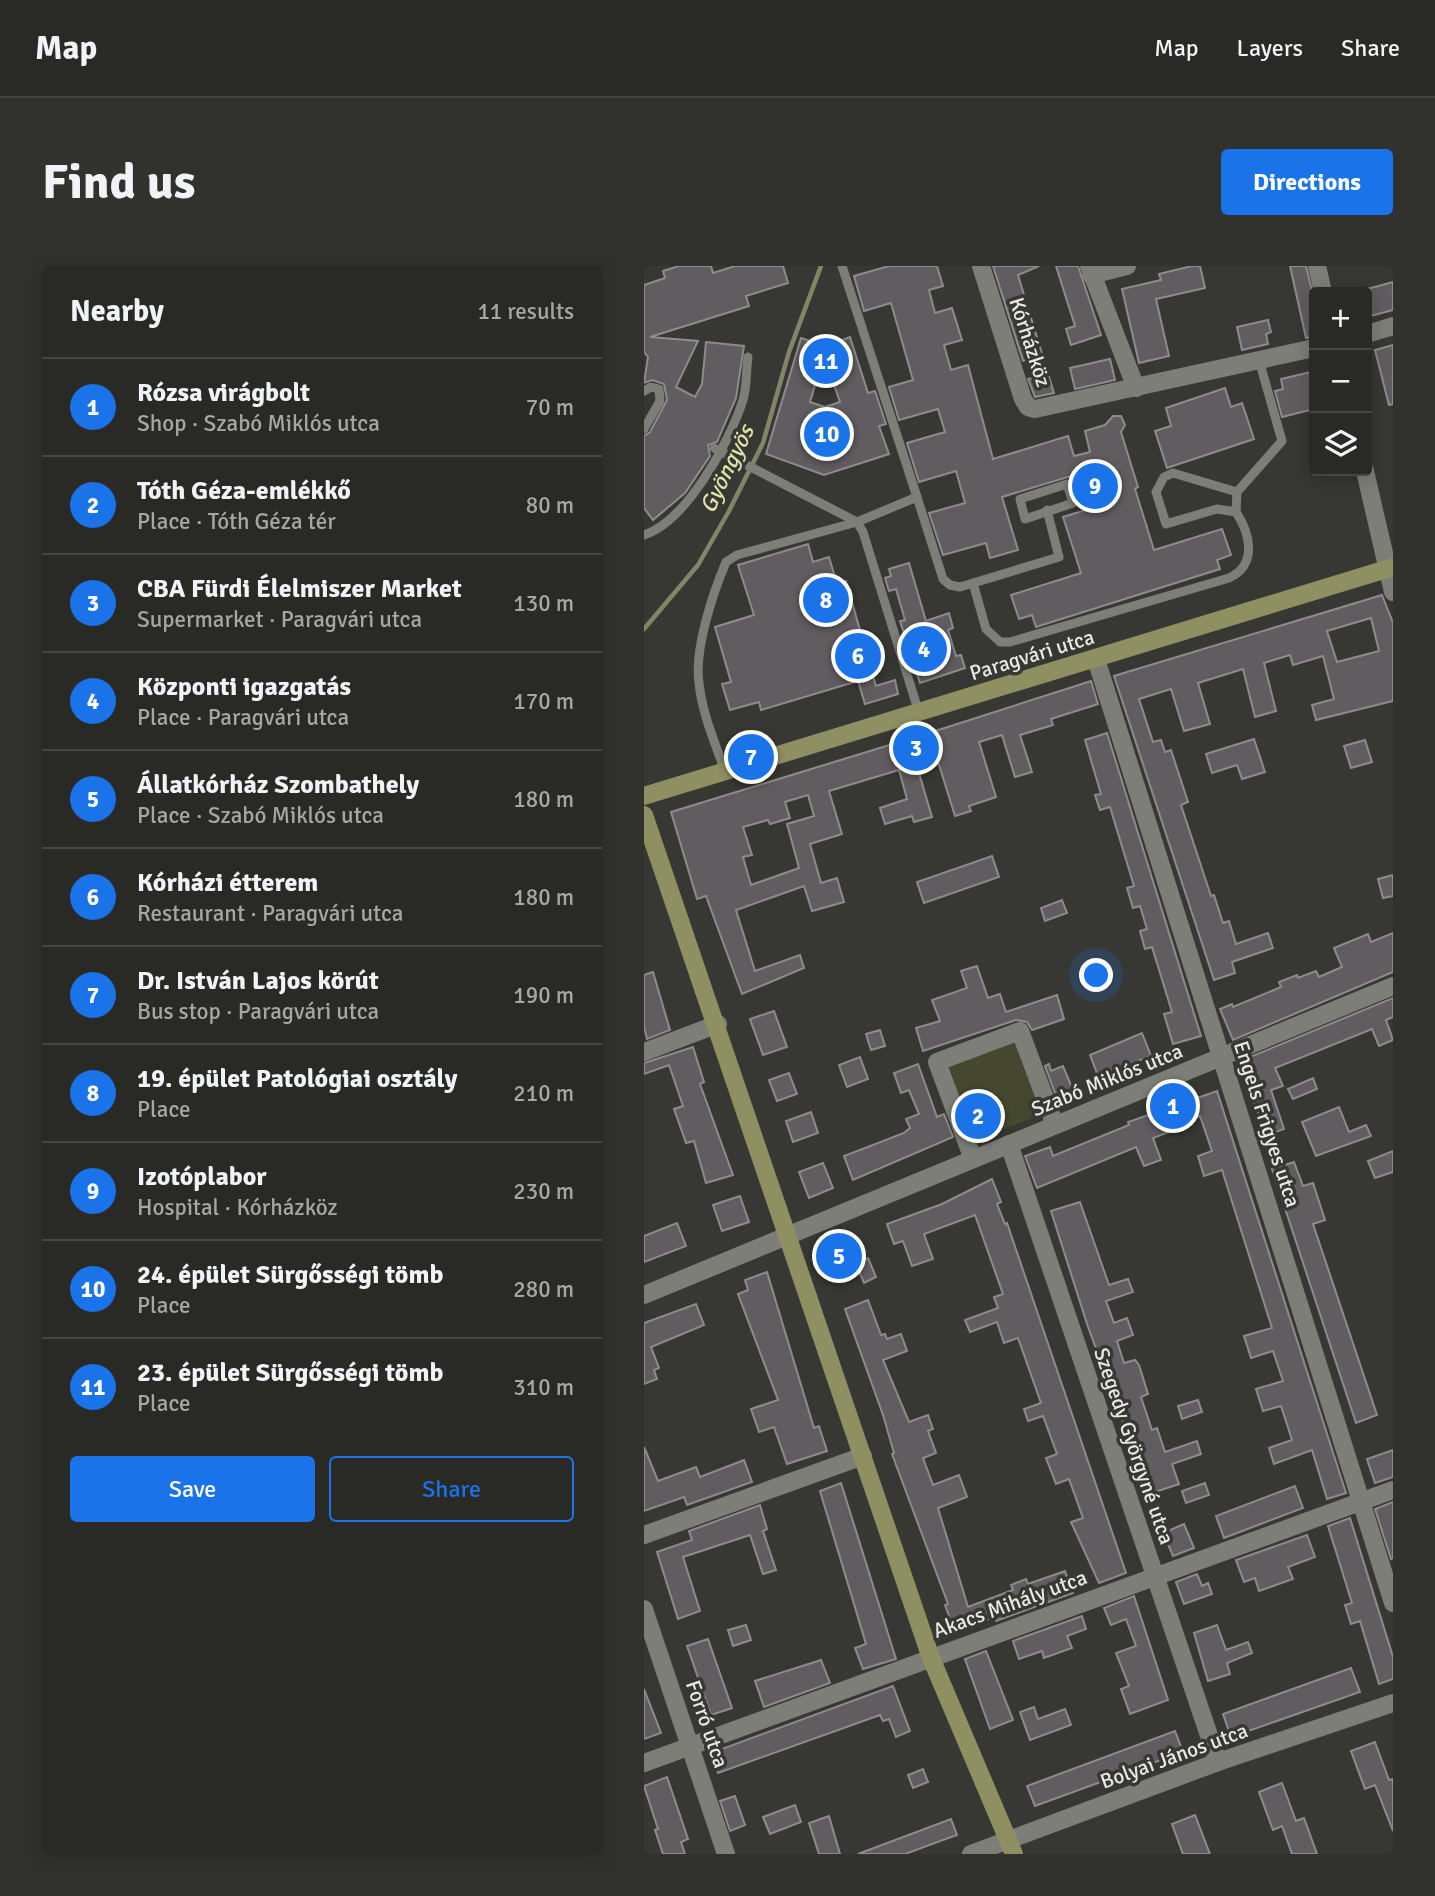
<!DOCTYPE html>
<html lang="en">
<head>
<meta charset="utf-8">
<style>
	body { margin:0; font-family:Signika,sans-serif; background:#31322e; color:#f1f3f6 }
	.controls { position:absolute; right:21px; top:21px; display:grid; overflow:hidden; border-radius:7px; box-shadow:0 4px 18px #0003 }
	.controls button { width:63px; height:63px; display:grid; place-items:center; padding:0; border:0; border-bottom:2px solid #454643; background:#292a26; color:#f1f3f6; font:35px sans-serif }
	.you { position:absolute; left:453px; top:710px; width:24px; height:24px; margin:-18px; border:5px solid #fff; border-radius:50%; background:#1a73e8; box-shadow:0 0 0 10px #1a73e833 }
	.badge { display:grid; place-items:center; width:46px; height:46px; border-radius:50%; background:#1a73e8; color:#fff; font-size:23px; font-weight:700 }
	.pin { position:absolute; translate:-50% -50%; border:4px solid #fff; box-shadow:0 2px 7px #0006 }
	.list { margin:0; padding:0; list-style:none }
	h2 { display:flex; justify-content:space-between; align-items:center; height:91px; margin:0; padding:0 28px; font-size:30px }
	h2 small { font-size:23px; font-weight:400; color:#a5a7a7 }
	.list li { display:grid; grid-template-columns:46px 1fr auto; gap:21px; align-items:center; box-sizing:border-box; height:98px; padding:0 28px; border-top:2px solid #454643 }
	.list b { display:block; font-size:26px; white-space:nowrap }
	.list p { margin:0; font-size:23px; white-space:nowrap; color:#a5a7a7 }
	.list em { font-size:23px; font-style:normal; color:#a5a7a7 }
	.actions { display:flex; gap:14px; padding:21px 28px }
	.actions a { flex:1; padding:16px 0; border:2px solid #1a73e8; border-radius:7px; text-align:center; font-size:24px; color:#1a73e8 }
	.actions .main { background:#1a73e8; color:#fff }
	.icon { flex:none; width:38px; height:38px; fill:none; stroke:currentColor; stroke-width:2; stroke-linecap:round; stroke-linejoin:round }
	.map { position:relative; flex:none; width:749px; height:1588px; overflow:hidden; border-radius:7px }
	header { display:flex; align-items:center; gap:42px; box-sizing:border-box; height:98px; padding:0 35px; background:#292a26; border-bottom:2px solid #454643 }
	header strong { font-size:33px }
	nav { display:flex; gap:38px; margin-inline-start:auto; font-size:24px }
	.intro { display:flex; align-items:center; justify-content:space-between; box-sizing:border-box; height:168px; padding:0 42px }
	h1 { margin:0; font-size:49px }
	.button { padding:18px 32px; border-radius:7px; background:#1a73e8; color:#fff; font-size:24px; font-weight:700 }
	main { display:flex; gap:42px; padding:0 42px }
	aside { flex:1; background:#292a26; border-radius:7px; box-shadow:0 4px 18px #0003 }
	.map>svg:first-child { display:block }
	.green { fill:#45472e }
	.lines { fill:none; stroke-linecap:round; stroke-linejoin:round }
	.stream { stroke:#838567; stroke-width:4.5 }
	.building { fill:#615c5f; stroke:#8f8a8d; stroke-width:2; fill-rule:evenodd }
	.lane { stroke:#7e7e79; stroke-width:9 }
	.street { stroke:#7e7e79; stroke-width:18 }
	.secondary { stroke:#8e9062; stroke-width:18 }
	.labels { text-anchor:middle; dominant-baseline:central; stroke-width:7; stroke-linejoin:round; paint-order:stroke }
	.street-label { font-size:21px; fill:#e9e9e6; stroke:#373833 }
	.water-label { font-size:23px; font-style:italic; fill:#dde2a9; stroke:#373833 }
</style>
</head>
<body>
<header>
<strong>Map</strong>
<nav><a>Map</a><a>Layers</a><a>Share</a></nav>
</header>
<div class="intro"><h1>Find us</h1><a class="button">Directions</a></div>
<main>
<aside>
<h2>Nearby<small>11 results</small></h2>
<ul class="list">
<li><span class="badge">1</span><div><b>Rózsa virágbolt</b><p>Shop · Szabó Miklós utca</p></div><em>70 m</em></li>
<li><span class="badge">2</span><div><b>Tóth Géza-emlékkő</b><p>Place · Tóth Géza tér</p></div><em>80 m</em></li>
<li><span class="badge">3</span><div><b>CBA Fürdi Élelmiszer Market</b><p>Supermarket · Paragvári utca</p></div><em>130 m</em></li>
<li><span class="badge">4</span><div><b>Központi igazgatás</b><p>Place · Paragvári utca</p></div><em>170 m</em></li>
<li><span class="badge">5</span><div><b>Állatkórház Szombathely</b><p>Place · Szabó Miklós utca</p></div><em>180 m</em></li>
<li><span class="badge">6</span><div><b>Kórházi étterem</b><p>Restaurant · Paragvári utca</p></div><em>180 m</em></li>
<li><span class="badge">7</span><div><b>Dr. István Lajos körút</b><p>Bus stop · Paragvári utca</p></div><em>190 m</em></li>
<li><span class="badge">8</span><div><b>19. épület Patológiai osztály</b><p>Place</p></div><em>210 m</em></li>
<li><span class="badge">9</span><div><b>Izotóplabor</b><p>Hospital · Kórházköz</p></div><em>230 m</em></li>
<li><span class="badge">10</span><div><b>24. épület Sürgősségi tömb</b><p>Place</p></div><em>280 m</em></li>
<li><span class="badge">11</span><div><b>23. épület Sürgősségi tömb</b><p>Place</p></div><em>310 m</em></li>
</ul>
<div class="actions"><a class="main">Save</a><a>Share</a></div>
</aside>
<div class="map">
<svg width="749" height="1588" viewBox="0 0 749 1588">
	<rect width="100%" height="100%" fill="#373833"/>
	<!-- green -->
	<path class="green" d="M374,767L404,846L326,876L296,797Z"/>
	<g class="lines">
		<!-- stream -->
		<path class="stream" d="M0,363L54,299L85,245L119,177L145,86L177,0"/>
	</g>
	<!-- building -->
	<g class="building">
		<path d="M35,0H67L69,7L91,0H139L144,17L102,30L105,40L6,71L54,75L32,121L51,131L58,118L62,76L100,80L92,132L73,176L64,179L66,190L41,227L9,254L0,242V170L6,166L23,134L20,118L8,114L0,117L4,91L0,86V19L21,12L19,5Z"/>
		<path d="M245,0H293L299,20L285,24L291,47L308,42L318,74L300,79L307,104L324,99L349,193L424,170L430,190L446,186L441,165L461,159L469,150H477L481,159L477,166L494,221L491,223L510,284L578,263L587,289L573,294L576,303L392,361L388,349L375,353L367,329L437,307L419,251L448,242L437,207L358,231L374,284L346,292L342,277L299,289L285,247L321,237L312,205L275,216L263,177L301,166L294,143L255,154L245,121L269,114L247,37L220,45L210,10Z"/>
		<path d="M349,0H395L374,9L398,88L379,95Z"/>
		<path d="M412,0H434L457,69L427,79L422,63L431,60Z"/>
		<path d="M548,0H556L561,22L512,33L525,90L495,97L478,23L517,14L515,8Z"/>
		<path d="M646,0H662L670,33V71L662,72Z"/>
		<path d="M749,16V44L723,51V23Z"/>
		<path d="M624,54L627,66L622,68L624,78L598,84L593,61Z"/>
		<path d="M206,71L224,127L231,125L242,158L235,160L245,188L180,209L122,188L157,72L182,80ZM172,116L190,119L196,136L181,141L166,136Z"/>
		<path d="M749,79V138L745,139L731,84Z"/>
		<path d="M466,93L471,114L431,123L426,102Z"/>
		<path d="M667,106L670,143L638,151L631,125L639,123L637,113Z"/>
		<path d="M404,108L410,127L391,131L384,113Z"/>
		<path d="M581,122L587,141L598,137L610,173L523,202L511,165L527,160L522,142Z"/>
		<path d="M164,278L169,296L185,291L193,318L202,315L232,420L251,414L254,428L221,438L214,415L117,444L115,436L86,444L78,418L87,416L71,361L110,349L94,299Z"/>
		<path d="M265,297L282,355L305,347L309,362L304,364L312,390L317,389L321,402L276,417L256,355L261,354L252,323L245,325L241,312L247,310L245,303Z"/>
		<path d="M738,329L749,357V435L672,454L668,439L690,433L679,390L649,399L646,389L620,397L632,445L611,451L599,403L554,417L566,458L540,465L527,423L495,433L509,476L517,474L521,486L527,484L544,536L537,539L567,630L570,629L579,657L585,655L592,678L624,667L629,682L588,696L591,707L570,714L470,410ZM727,352L735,385L693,396L683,365Z"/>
		<path d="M447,415L454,438L407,453L409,459L376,469L388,506L371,511L358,469L335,476L352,531L325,540L327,545L311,550L285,467Z"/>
		<path d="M463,467L557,770L529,778L520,748L528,746L508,681L501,683L496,665L503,663L496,640L489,642L483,622L490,620L466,541L456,544L451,529L457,528L441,474Z"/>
		<path d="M265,473L288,551L270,556L268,550L241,558L236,542L263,533L255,504L185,525L198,568L166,578L177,617L193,612L200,636L168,645L160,620L92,644L111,705L156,689L160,702L98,728L62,630L53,633L27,546ZM164,529L170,550L143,558L155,602L107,619L99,591L108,589L99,561L124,554L126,558L146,552L141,536Z"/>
		<path d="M610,473L621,506L598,513L593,499L568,507L562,488Z"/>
		<path d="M721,474L728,496L707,502L700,480Z"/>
		<path d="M348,590L355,611L280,637L273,616Z"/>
		<path d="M749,609V630L739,632L734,613Z"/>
		<path d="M418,634L423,647L401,655L397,642Z"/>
		<path d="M749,667V706L589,774L576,743L588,738L589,741L637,721L635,716L653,709L654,712L672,705L675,711L698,701L690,682L724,668L727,676Z"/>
		<path d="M333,700L344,732L356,728L362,746L413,729L420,753L388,764L383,756L372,754L279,785L272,762L296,755L288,734L323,722L317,705Z"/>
		<path d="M9,706L26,764L3,773L0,761V709Z"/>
		<path d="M749,732V751L742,754L749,774L735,780L728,763L631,802L639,820L627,824L640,863L623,869L594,796Z"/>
		<path d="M130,745L143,781L119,789L106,753Z"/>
		<path d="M236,764L241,780L227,784L222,768Z"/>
		<path d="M498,767L507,790L454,810L446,789Z"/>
		<path d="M49,781L60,816L56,818L89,909L62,917L50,875L42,877L30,843L39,840L25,799L0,808V797Z"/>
		<path d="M216,791L224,813L203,821L195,799Z"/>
		<path d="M274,798L293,851L300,848L309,871L209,914L200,890L260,867L266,862L262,853L275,848L265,824L257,827L250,807Z"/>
		<path d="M405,798L407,805L419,800L429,824L412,830L401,800Z"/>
		<path d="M145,807L153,828L133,835L125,814Z"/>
		<path d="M669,812L673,823L649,833L644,823Z"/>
		<path d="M573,825L702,1227L683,1233L668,1184L630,1198L625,1182L648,1174L637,1140L619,1145L612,1123L639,1115L629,1085L607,1092L600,1070L628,1062L578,904L560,910L554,890L568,885L556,850L549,853L547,846L521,855L525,866L509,872L517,894L500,900L492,881L393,922L381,890L406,881L409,890L485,859L484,856Z"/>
		<path d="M695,841L705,866L722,859L727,870L672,890L658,856Z"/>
		<path d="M167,846L174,867L149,876L142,855Z"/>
		<path d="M749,885V906L731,912L724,895Z"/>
		<path d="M650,896L659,920L669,917L681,954L669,958L733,1149L712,1157L628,903Z"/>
		<path d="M179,897L189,922L165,932L155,906Z"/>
		<path d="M348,913L357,936L353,938L361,958L363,957L482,1307L455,1317L427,1256L439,1252L425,1213L412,1218L402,1192L413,1188L399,1150L384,1155L380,1143L397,1137L374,1072L360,1077L353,1056L326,1066L321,1054L354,1042L350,1031L359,1028L331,949L280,968L289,993L268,1000L259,975L250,978L243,958L298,938Z"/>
		<path d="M96,930L105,956L78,965L69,939Z"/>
		<path d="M436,936L465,1019L484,1013L489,1026L462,1035L470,1057L483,1052L489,1069L473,1075L480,1097L491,1094L495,1099L504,1128L497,1131L508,1164L513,1162L521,1186L553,1175L557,1188L528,1198L535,1218L505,1228L443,1058L407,945Z"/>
		<path d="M33,957L42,980L0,996V970Z"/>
		<path d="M200,975L209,997L190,1005L180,983Z"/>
		<path d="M224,992L232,1011L220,1017L212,998Z"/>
		<path d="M123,1006L170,1162L175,1160L183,1185L143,1198L130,1161L115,1166L107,1143L134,1134L94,1028L104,1024L101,1014Z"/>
		<path d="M224,1034L237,1069L241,1068L243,1073L257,1068L263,1085L239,1094L265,1156L284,1149L289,1163L284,1165L292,1187L279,1192L289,1219L315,1209L323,1231L294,1242L324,1341L369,1324L367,1319L382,1313L384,1318L421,1305L429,1327L352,1355L351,1351L311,1366L301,1339L304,1338L248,1188L250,1187L239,1149L201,1043Z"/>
		<path d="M52,1038L60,1059L7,1081L15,1102L10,1104L13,1113L0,1118V1057Z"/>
		<path d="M554,1134L558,1146L538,1153L534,1140Z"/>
		<path d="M0,1181L14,1215L52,1201L56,1211L100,1194L108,1216L43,1239L40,1231L0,1245Z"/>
		<path d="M749,1184V1211L731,1217L723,1193Z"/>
		<path d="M197,1217L252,1393L219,1403L211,1382L222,1378L176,1225Z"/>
		<path d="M561,1217L565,1229L542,1237L538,1225Z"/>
		<path d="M651,1220L659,1242L580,1272L572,1250Z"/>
		<path d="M749,1236V1292L747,1293L731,1243Z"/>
		<path d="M116,1239L123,1263L119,1265L132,1304L119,1308L106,1269L39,1291L56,1345L34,1353L13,1286L48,1274L45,1265Z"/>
		<path d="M706,1252L749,1391V1413L735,1418L716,1355L707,1358L701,1339L708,1337L684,1260Z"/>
		<path d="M540,1258L550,1282L529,1290L519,1267Z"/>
		<path d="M663,1269L671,1291L644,1301L649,1313L615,1325L611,1312L600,1316L592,1294Z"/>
		<path d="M553,1308L558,1320L564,1317L568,1328L540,1338L532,1316Z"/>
		<path d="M490,1330L524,1434L486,1448L477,1423L485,1420L472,1387L492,1380L482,1353L467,1359L460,1342Z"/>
		<path d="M438,1350L442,1363L423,1370L428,1382L400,1392L398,1385L375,1393L369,1375Z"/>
		<path d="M102,1359L107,1374L89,1380L84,1364Z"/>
		<path d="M573,1359L582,1384L604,1376L608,1387L583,1397L586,1408L564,1415L550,1367Z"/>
		<path d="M64,1373L88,1442L67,1449L43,1380Z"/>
		<path d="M342,1385L369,1454L346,1463L321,1393Z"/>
		<path d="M177,1394L186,1417L120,1441L111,1415Z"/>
		<path d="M707,1402L716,1426L587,1471L579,1448Z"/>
		<path d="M249,1420L266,1465L252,1471L245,1453L239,1455L236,1449L74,1507L67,1487Z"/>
		<path d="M0,1423L17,1467L0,1473Z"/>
		<path d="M390,1441L394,1453L421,1443L427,1459L386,1474L376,1446Z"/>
		<path d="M531,1465L539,1486L391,1540L383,1520Z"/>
		<path d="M731,1476L745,1514L749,1513V1565L731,1519L721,1523L707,1485Z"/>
		<path d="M279,1503L284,1516L269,1522L264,1509Z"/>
		<path d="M23,1511L44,1573L37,1576L41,1588H19L11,1564L14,1563L0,1520Z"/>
		<path d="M638,1517L652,1555L660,1552L673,1588H648L638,1560L629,1564L615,1526Z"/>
		<path d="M91,1530L101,1559L86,1565L76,1535Z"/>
		<path d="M151,1539L157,1556L126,1568L119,1551Z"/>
		<path d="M551,1549L566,1588H539L528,1558Z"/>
		<path d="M185,1550L196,1588H175L165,1557Z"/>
		<path d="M307,1553L313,1569L261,1588H214Z"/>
	</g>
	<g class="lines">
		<!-- lane -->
		<g class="lane">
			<path d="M0,125L7,121L15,123L16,135L0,163"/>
			<path d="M70,182L213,256L219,266L275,447"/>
			<path d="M423,218L429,237L381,253L376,233Z"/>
			<path d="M273,231L299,313L306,319L316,321L415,291L403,244"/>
			<path d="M592,246L593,226L638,175L615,94"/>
			<path d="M0,269C43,255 86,175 99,134C103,121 102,105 104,91"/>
			<path d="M329,317L342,363L356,376H366L585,312C613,299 607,269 592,246L573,243L522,258L512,226L520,211L529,207L593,226"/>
			<path d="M81,505C71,477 58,447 55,417C50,383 69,327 82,296L93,289L213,256L273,231L198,0"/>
		</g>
		<!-- street -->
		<g class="street">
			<path d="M337,0L379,133L384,141L391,143L670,82"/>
			<path d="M445,0L492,122"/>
			<path d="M673,0L679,26"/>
			<path d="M447,9L483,0"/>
			<path d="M723,68L749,60"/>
			<path d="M721,205L749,326"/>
			<path d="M452,393L749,1337"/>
			<path d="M0,786L74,758"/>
			<path d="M365,878L574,1496"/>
			<path d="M329,893L293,796L376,765L411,859"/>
			<path d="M0,1029L749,720"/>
			<path d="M0,1269L219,1190"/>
			<path d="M0,1343L82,1588"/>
			<path d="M0,1497L749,1224"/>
			<path d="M327,1588L574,1496L749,1437"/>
		</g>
		<!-- secondary -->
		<g class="secondary">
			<path d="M0,530L749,301"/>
			<path d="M0,549L287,1392L370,1588"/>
		</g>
	</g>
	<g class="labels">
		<!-- street labels -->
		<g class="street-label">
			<text transform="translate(386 76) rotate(72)">Kórházköz</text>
			<text transform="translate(388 389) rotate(-17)">Paragvári utca</text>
			<text transform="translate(463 814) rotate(-22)">Szabó Miklós utca</text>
			<text transform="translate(623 858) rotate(72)">Engels Frigyes utca</text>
			<text transform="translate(490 1180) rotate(71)">Szegedy Györgyné utca</text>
			<text transform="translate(366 1338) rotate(-20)">Akacs Mihály utca</text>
			<text transform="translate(63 1458) rotate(71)">Forró utca</text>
			<text transform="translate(530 1490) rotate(-20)">Bolyai János utca</text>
		</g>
		<!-- water labels -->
		<g class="water-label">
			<text transform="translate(83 203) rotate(-64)">Gyöngyös</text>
		</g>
	</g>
</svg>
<div class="controls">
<button>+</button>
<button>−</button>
<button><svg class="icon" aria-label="layers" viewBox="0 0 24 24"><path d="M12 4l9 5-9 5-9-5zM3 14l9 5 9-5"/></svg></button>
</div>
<div class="you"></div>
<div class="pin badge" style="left:529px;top:840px">1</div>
<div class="pin badge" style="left:334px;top:850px">2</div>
<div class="pin badge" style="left:272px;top:482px">3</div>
<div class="pin badge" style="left:280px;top:383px">4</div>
<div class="pin badge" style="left:195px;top:990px">5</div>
<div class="pin badge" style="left:214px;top:390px">6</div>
<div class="pin badge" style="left:107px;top:491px">7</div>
<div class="pin badge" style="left:182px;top:334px">8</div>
<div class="pin badge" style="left:451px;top:220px">9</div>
<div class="pin badge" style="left:183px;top:168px">10</div>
<div class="pin badge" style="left:182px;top:95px">11</div>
</div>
</main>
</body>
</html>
